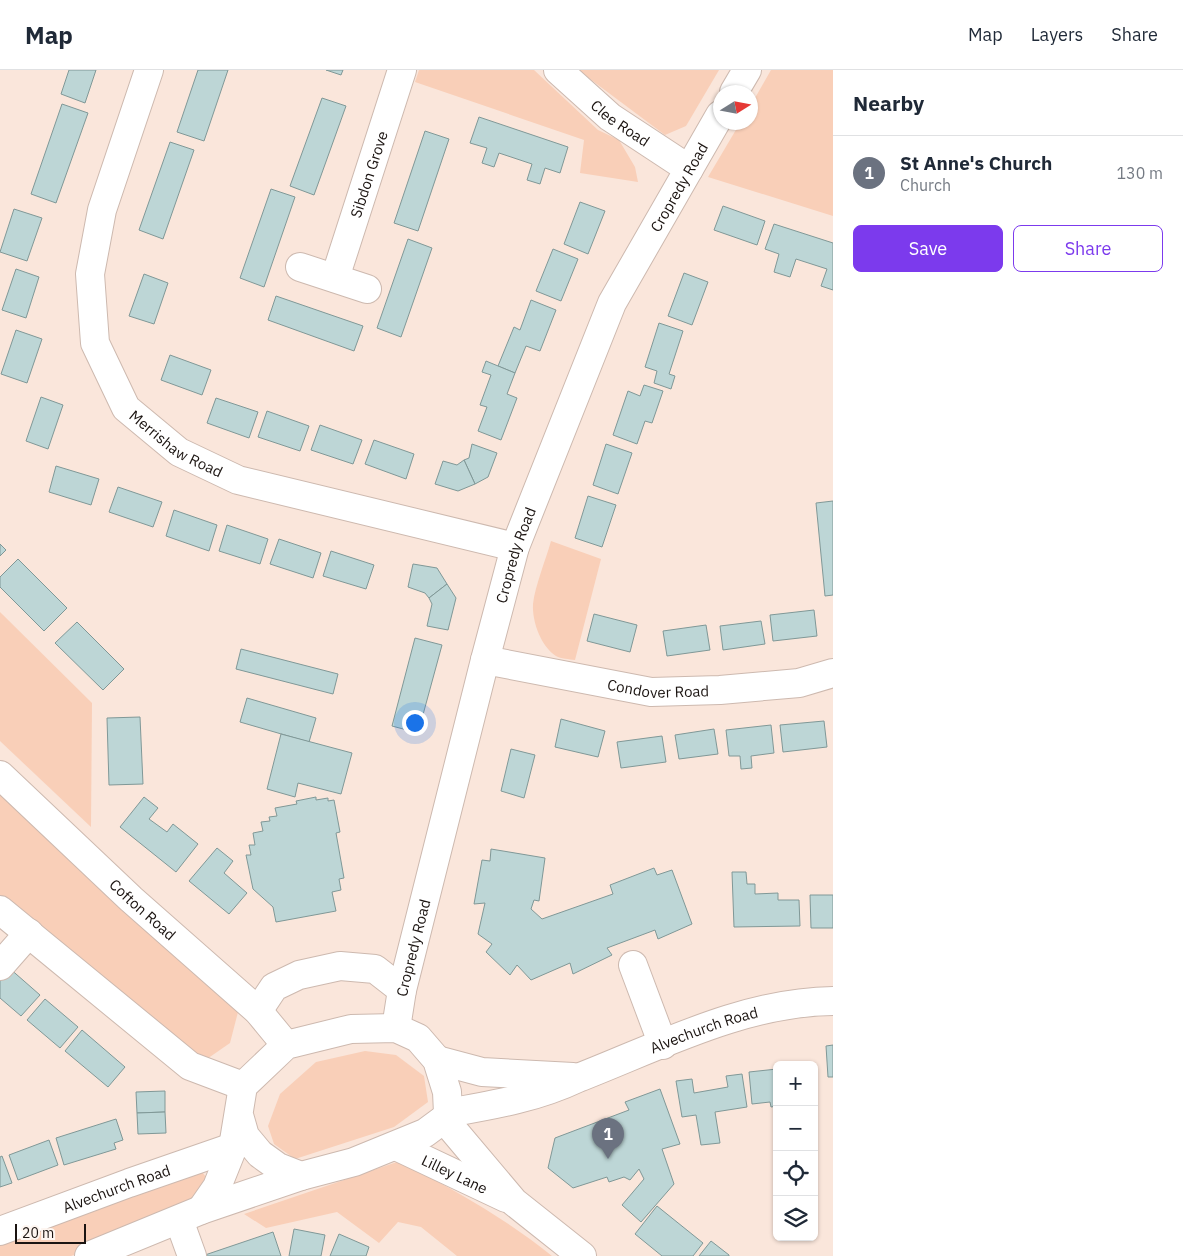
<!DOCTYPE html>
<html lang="en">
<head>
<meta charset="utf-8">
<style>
	body { margin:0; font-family:"IBM Plex Sans",sans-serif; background:#f6f6f7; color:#1f2937 }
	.controls { position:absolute; right:15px; bottom:15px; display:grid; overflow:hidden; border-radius:8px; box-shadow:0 1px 4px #0004 }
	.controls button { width:45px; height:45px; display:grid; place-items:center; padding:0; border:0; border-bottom:1px solid #e0e1e3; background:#fff; color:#1f2937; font:25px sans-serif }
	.compass { position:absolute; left:713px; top:15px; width:45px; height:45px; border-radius:50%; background:#fff; box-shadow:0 1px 4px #0004; rotate:79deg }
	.scale { position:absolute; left:15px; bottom:12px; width:71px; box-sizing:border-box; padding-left:5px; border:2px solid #1b1411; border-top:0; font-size:14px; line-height:18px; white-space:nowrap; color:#1b1411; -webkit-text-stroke:4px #fef6f1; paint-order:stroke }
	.you { position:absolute; left:414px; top:652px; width:18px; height:18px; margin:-12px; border:4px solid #fff; border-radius:50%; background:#1a73e8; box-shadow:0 0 0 8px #1a73e833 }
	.badge { display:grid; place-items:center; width:32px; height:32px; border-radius:50%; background:#7c3aed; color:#fff; font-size:16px; font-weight:700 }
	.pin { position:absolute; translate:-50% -41px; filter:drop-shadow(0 1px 2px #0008) }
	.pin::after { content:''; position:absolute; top:26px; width:18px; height:15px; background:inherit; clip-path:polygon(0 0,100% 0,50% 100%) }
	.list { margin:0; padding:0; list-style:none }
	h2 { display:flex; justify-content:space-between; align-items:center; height:65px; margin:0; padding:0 20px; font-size:21px }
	h2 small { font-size:16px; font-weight:400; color:#747a83 }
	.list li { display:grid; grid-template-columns:32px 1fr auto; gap:15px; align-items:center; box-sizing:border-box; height:75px; padding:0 20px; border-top:1px solid #e0e1e3 }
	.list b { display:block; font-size:19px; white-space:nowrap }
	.list p { margin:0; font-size:16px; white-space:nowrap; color:#747a83 }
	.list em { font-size:16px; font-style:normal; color:#747a83 }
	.actions { display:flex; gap:10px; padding:15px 20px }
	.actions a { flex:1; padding:11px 0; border:1px solid #7c3aed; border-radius:8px; text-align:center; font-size:18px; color:#7c3aed }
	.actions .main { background:#7c3aed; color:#fff }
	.icon { flex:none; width:28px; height:28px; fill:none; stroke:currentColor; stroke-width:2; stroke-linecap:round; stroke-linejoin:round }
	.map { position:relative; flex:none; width:833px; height:1186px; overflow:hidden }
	header { display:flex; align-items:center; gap:30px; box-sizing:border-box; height:70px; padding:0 25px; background:#fff; border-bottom:1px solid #e0e1e3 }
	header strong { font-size:24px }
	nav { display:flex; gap:28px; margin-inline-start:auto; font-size:18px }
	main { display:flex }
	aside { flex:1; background:#fff }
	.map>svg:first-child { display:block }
	.green { fill:#f9cfb8 }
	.building { fill:#bdd6d6; stroke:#809897 }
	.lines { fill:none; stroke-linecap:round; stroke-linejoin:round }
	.minor-casing { stroke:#cdb9af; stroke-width:30 }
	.minor { stroke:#fff; stroke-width:28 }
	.labels { text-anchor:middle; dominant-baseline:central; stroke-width:4.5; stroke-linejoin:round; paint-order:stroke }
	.street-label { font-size:15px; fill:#1b1411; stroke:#fef6f1 }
</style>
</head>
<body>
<header>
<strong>Map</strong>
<nav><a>Map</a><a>Layers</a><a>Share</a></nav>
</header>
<main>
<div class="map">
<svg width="833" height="1186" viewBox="0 0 833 1186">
	<rect width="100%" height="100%" fill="#fae6db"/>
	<!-- green -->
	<g class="green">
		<path d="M419,0H534L598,60L619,70L635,97L638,112L580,103L584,70L415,12Z"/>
		<path d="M578,0H719L686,56L665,65Z"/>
		<path d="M771,0H833V146L708,107L740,53L750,52L751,35Z"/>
		<path d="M551,471L601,489L575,590C569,589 561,589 556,586C541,576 532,552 533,534C535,516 546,489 551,471Z"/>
		<path d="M0,542L92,633L91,757L0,671Z"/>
		<path d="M0,717L85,803L238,942L230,973L204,991L0,826Z"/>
		<path d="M365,981L396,985L424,1006L428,1032L394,1057L295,1089L274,1074L268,1056L280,1024L316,992Z"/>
		<path d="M400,1091C454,1120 505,1148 552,1186H457L421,1157L398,1152L379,1173L337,1142L266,1158L244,1144Z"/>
		<path d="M201,1101L207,1108L206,1116L179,1144L71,1186H0V1174Z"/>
	</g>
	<!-- building -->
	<g class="building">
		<path d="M69,0H96L85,33L61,24Z"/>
		<path d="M198,0H228L204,71L177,62Z"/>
		<path d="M326,0H343L341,5Z"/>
		<path d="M322,28L346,36L314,125L290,116Z"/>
		<path d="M62,34L88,43L56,133L31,124Z"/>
		<path d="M479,47L568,77L560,103L545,98L540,114L527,110L532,94L499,83L494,97L482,93L487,78L470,73Z"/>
		<path d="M425,61L449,69L418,161L394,153Z"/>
		<path d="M170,72L194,80L163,169L139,160Z"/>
		<path d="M271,119L295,127L264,217L240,208Z"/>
		<path d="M580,132L605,141L588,184L564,174Z"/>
		<path d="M723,136L765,151L757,175L714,160Z"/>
		<path d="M14,139L42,148L27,191L0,182Z"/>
		<path d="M774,154L833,173V220L821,216L827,199L796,189L790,207L774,202L779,184L765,179Z"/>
		<path d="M408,169L432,178L401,267L377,258Z"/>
		<path d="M553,179L578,189L561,231L536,221Z"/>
		<path d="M16,199L39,207L26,248L2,240Z"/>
		<path d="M684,203L708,212L692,255L668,246Z"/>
		<path d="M144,204L168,213L154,254L129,246Z"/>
		<path d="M276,226L363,256L354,281L268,250Z"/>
		<path d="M531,230L556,240L540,281L526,276L515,303L498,296L514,257L520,260Z"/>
		<path d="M659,253L683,261L669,304L675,306L671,319L654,313L657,301L645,297Z"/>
		<path d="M16,260L42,269L27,313L1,304Z"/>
		<path d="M170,285L211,300L202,325L161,310Z"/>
		<path d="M486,291L515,303L507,324L517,328L501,370L478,361L487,337L480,335L491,305L482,302Z"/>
		<path d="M644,315L663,321L652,353L645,351L637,374L613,365L628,321L640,326Z"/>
		<path d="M41,327L63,335L48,379L26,371Z"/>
		<path d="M216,328L258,342L249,368L207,353Z"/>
		<path d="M267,341L309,356L300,381L258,367Z"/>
		<path d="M320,355L362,370L353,394L311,380Z"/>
		<path d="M374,370L414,384L406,409L365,394Z"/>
		<path d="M472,374L497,383L488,407L475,414L464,390L469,388Z"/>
		<path d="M606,374L632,383L618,424L593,415Z"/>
		<path d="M464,390L475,414L458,421L435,414L443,391L457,395Z"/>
		<path d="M56,396L99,409L91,435L49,422Z"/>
		<path d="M118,417L162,432L153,457L109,442Z"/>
		<path d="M588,426L616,435L602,477L575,468Z"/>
		<path d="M833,431V525L825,526L816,433Z"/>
		<path d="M174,440L217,455L209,481L166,466Z"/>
		<path d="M227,455L268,469L260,494L219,481Z"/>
		<path d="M279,469L321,483L313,508L270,494Z"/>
		<path d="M0,474L6,480L0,486Z"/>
		<path d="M331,481L374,495L366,519L323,506Z"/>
		<path d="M18,489L67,538L44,561L0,517V507Z"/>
		<path d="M413,494L437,498L447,514L429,528L425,523L408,517Z"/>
		<path d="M447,514L456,528L448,560L427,556L432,534L429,528Z"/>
		<path d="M814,540L817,566L773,571L770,545Z"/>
		<path d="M594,544L637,555L630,582L587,571Z"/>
		<path d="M761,551L765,574L723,580L720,556Z"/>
		<path d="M77,552L124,599L103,620L55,573Z"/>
		<path d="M706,555L710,580L667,586L663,561Z"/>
		<path d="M415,568L442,575L418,663L392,656Z"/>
		<path d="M241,579L338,604L333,624L236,599Z"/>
		<path d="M247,628L316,648L309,672L240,652Z"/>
		<path d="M140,647L143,714L109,715L107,648Z"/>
		<path d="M561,649L605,661L598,687L555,677Z"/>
		<path d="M824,651L827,677L783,682L780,655Z"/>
		<path d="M771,655L774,683L751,686L752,698L741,699L740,686H729L726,660Z"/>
		<path d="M714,659L718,684L679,689L675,665Z"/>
		<path d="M281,664L352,683L341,724L298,713L295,727L267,719Z"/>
		<path d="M662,666L666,692L621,698L617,672Z"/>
		<path d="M511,679L535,685L524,728L501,721Z"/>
		<path d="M144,727L158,738L149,749L167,762L173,754L198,774L176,802L120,757Z"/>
		<path d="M316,727V730L328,728V731L334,730L340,762L336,763L344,808L339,809L341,820L332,822L336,841L276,852L273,837L253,819L246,785H251L249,775H255L253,763L263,761L261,752L270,751L269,747L277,746L275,738L297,734L296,731Z"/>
		<path d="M217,778L233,791L224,803L247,823L229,844L189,811Z"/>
		<path d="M491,779L545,788L539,831L534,830L531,839L542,849L613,824L610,815L654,798L657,805L672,800L692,854L658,869L655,860L607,878L612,885L573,904L570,893L531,910L517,895L510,905L486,882L492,874L478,864L485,833L474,834L482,790L490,791Z"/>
		<path d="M732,802H746L747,814H755V824L778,823V830H799L800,856L734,857Z"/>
		<path d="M810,825H833V858H811Z"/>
		<path d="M8,897L40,925L21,946L0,928V906Z"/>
		<path d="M45,929L78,957L60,978L27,950Z"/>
		<path d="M82,960L125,997L108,1017L65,981Z"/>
		<path d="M833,975V1007H828L826,976Z"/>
		<path d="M777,999V1036L771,1037L770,1032L752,1034L749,1002Z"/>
		<path d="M742,1004L747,1037L715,1042L720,1073L701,1075L696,1045L682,1047L676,1011L692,1009L694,1023L728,1017L726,1006Z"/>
		<path d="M660,1019L680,1074L662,1079L674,1114L641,1152L622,1135L644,1109L639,1099L630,1110L624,1107L609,1112L607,1107L573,1118L548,1098L555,1068L629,1040L625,1032Z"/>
		<path d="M165,1021V1042L137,1043L136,1022Z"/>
		<path d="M165,1042L166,1063L138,1064L137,1043Z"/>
		<path d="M116,1049L123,1070L114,1073L116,1079L64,1095L56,1068Z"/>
		<path d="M49,1070L58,1095L18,1110L9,1085Z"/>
		<path d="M2,1086L12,1113L0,1117V1087Z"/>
		<path d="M657,1136L703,1173L693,1186H662L635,1164Z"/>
		<path d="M294,1159L325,1165L321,1186H289Z"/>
		<path d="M273,1162L281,1186H202Z"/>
		<path d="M339,1164L369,1177L366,1186H330Z"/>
		<path d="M711,1171L729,1185V1186H699Z"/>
	</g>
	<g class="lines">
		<defs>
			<g id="minor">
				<path id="s1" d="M149,0L102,140L90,204L95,273L126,338L179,382L238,410L515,477"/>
				<path id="s2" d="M558,0L610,47L689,99"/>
				<path d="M734,22L747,0"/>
				<path d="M300,197L367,219"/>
				<path id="s3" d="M335,208L402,0"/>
				<path id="s4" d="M485,590L651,622L720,620L799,613L833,603"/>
				<path id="s5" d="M0,705L131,829L258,941L286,975"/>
				<path d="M0,840L190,996L243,1016"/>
				<path d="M633,895L663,975"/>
				<path d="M0,896L29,863"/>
				<path d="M258,941L274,917L299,905L340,896L375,899L402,920"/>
				<path id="s6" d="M396,958L402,920L485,590L515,477L612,233L720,45"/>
				<path d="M437,990L482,1002L573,1007"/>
				<path id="s7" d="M448,1043C493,1035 536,1028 578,1008C660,976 744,932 833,931"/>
				<path d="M444,1049L514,1132L582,1186"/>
				<path id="s8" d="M396,1076L506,1128"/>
				<path d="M201,1140L217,1117L233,1077L243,1016L286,975L351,959L396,958L418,968L437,990L447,1022L448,1043L444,1049L425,1063L354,1092L301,1106L278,1097L260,1084L245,1066L239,1045"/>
				<path d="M179,1150L192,1186"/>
				<path id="s9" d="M0,1161L129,1113L233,1077"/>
				<path d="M89,1186L201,1140L301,1106"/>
			</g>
		</defs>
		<!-- minor casing -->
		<use href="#minor" class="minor-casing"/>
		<!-- minor -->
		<use href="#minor" class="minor"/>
	</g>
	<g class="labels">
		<!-- street labels -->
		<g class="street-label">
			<text stroke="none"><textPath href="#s2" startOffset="82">Clee Road</textPath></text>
			<text stroke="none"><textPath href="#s3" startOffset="109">Sibdon Grove</textPath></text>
			<text stroke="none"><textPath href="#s6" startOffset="892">Cropredy Road</textPath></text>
			<text stroke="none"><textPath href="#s1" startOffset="416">Merrishaw Road</textPath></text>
			<text stroke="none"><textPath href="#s6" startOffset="488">Cropredy Road</textPath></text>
			<text stroke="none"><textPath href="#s4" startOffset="176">Condover Road</textPath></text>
			<text stroke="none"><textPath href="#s5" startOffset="196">Cofton Road</textPath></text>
			<text stroke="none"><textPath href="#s6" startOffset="82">Cropredy Road</textPath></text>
			<text stroke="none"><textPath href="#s7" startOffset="270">Alvechurch Road</textPath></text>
			<text stroke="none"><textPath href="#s8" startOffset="65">Lilley Lane</textPath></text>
			<text stroke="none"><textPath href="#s9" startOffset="124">Alvechurch Road</textPath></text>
		</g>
	</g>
</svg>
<div class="controls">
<button>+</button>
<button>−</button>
<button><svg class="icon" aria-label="locate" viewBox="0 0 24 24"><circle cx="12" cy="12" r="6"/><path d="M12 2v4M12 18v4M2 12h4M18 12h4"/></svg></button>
<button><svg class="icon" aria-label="layers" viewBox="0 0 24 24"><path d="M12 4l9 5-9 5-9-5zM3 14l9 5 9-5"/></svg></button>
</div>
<svg class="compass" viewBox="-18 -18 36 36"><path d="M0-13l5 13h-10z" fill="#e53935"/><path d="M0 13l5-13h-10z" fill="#747a83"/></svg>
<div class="scale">20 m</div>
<div class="you"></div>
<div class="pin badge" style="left:608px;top:1089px;background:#6b7280">1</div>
</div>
<aside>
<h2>Nearby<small></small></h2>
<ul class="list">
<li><span class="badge" style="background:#6b7280">1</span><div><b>St Anne's Church</b><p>Church</p></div><em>130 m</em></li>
</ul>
<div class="actions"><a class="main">Save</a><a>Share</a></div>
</aside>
</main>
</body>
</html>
